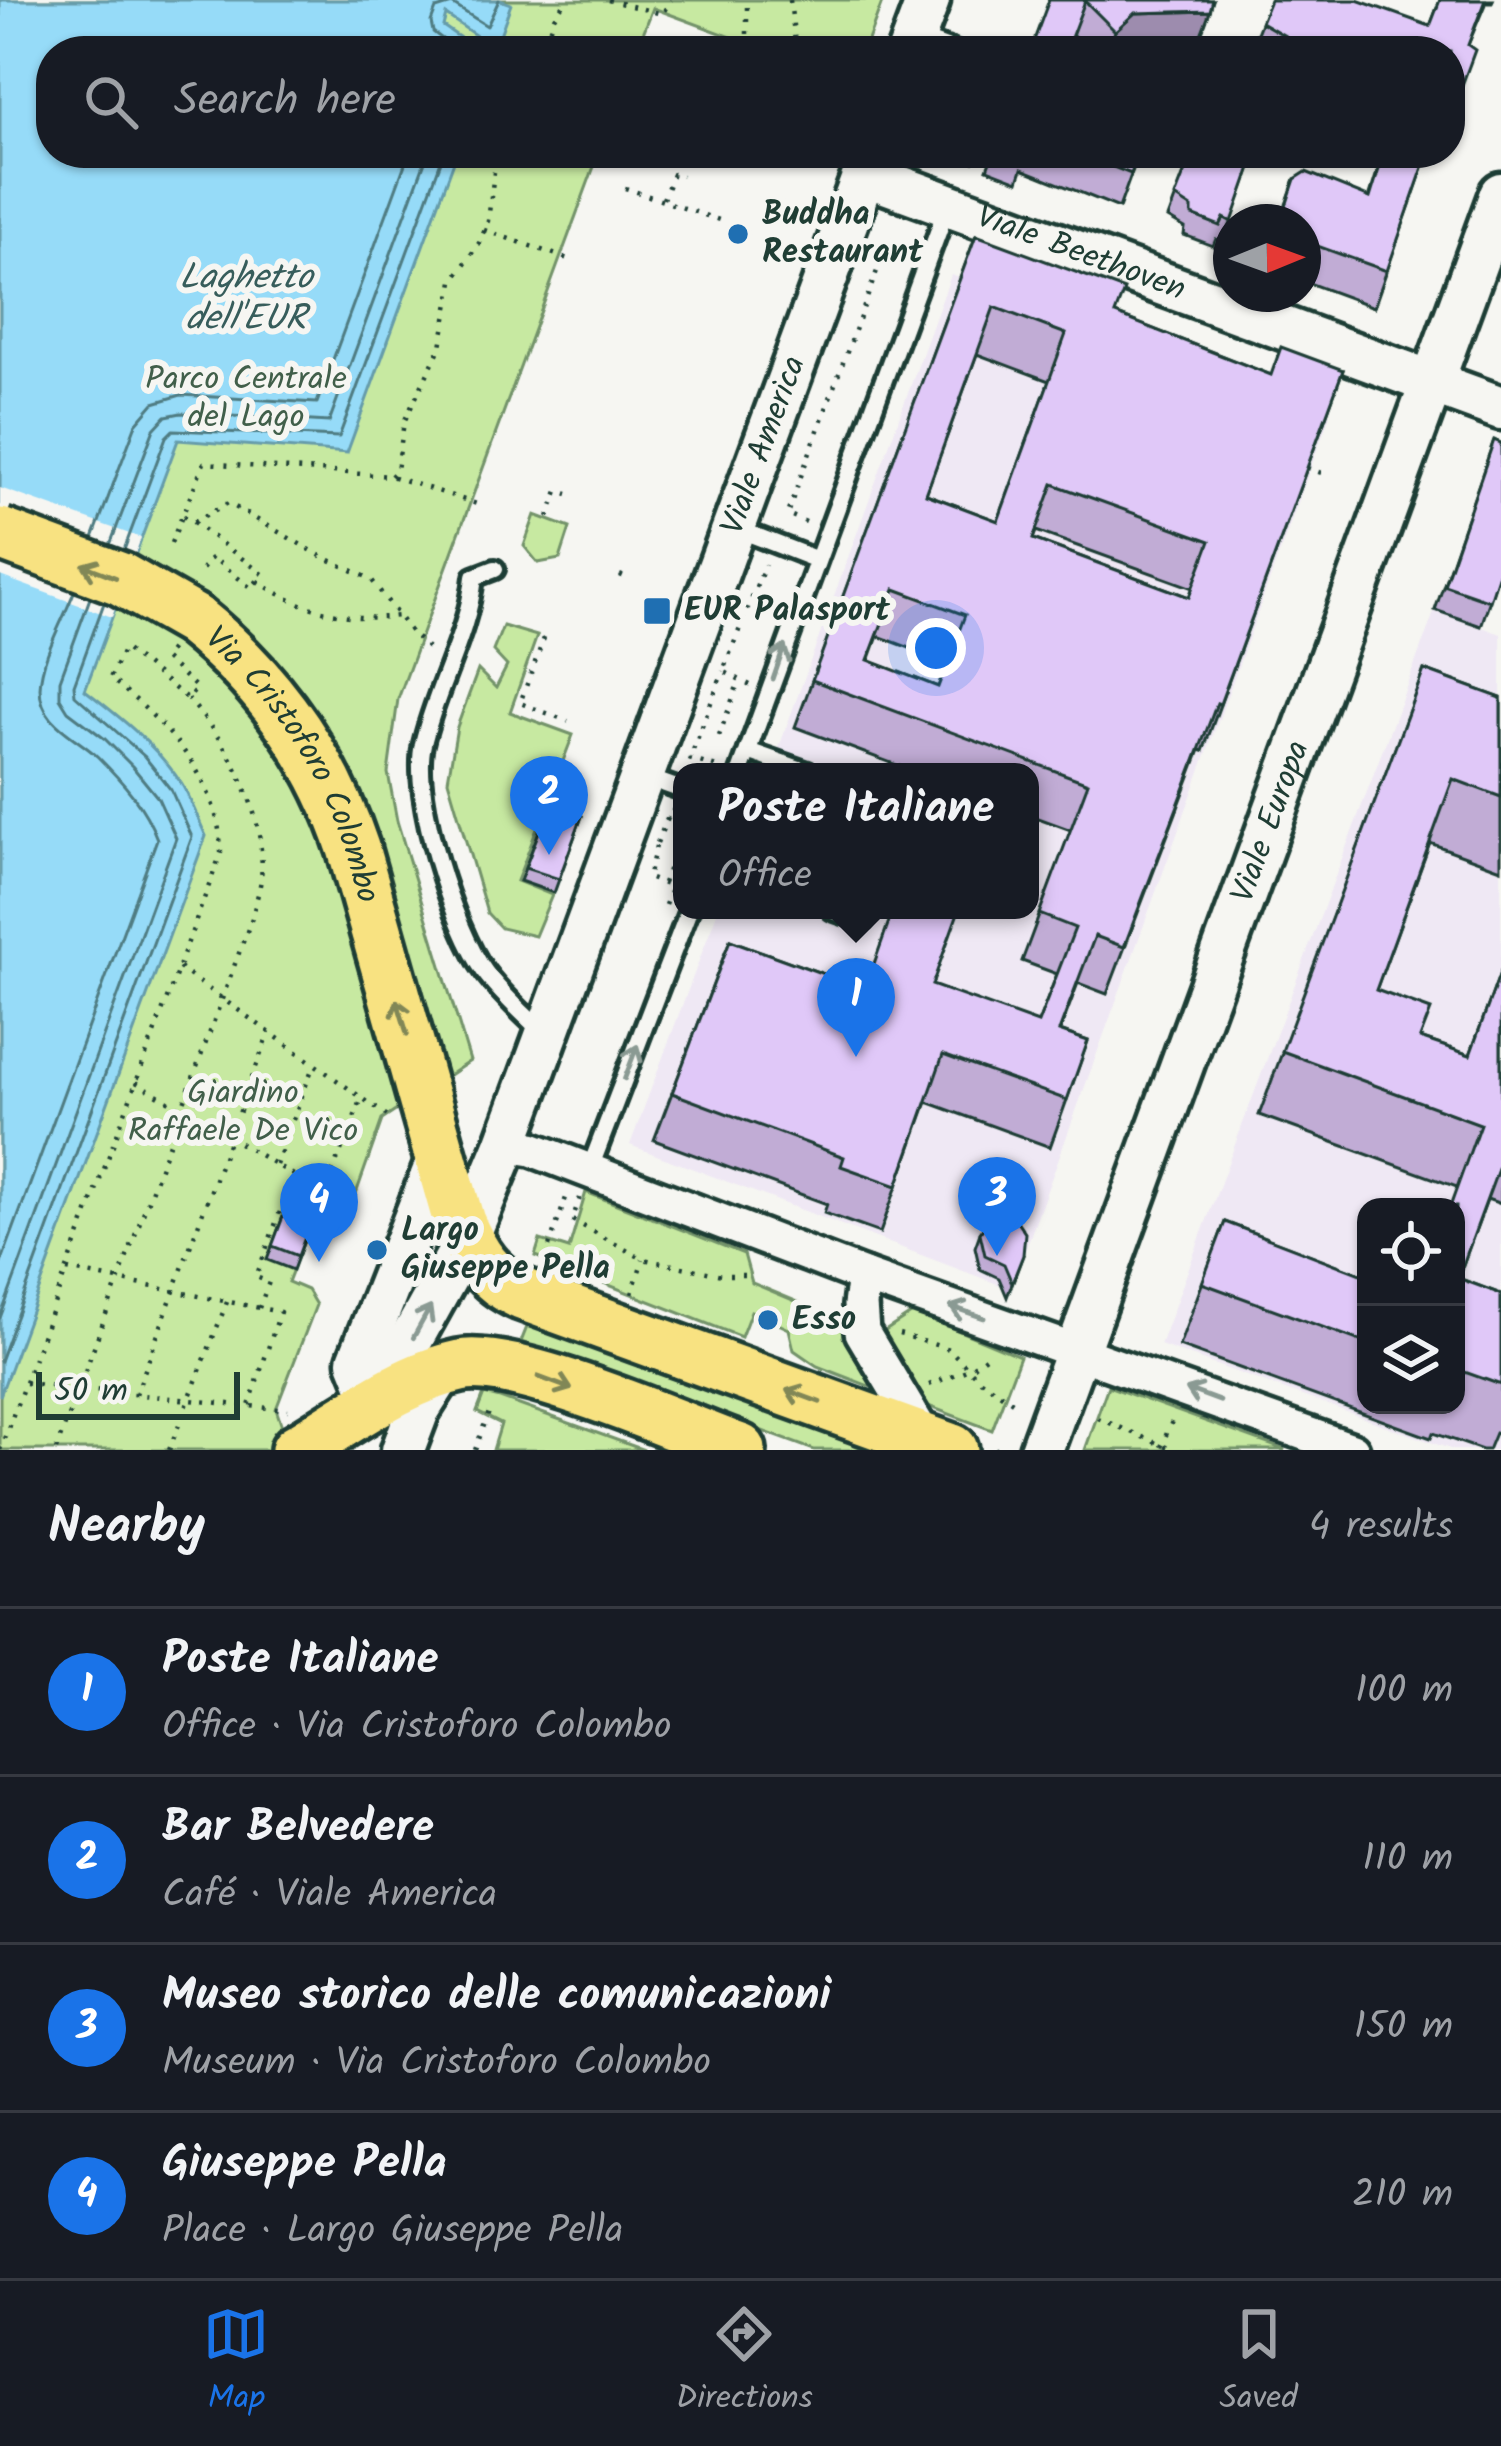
<!DOCTYPE html>
<html lang="en">
<head>
<meta charset="utf-8">
<style>
	body { margin:0; font-family:Kalam,sans-serif; background:#20242c; color:#f1f3f6 }
	.controls { position:absolute; right:36px; bottom:36px; display:grid; overflow:hidden; border-radius:24px; box-shadow:0 3px 9px #0004 }
	.controls button { width:108px; height:108px; display:grid; place-items:center; padding:0; border:0; border-bottom:3px solid #363941; background:#171b24; color:#f1f3f6; font:60px sans-serif }
	.compass { position:absolute; left:1213px; top:204px; width:108px; height:108px; border-radius:50%; background:#171b24; box-shadow:0 3px 9px #0004; rotate:89deg }
	.scale { position:absolute; left:36px; bottom:30px; width:204px; box-sizing:border-box; padding-left:12px; border:6px solid #1f3d34; border-top:0; font-size:33px; line-height:42px; white-space:nowrap; color:#1f3d34; -webkit-text-stroke:9px #f6f6f2; paint-order:stroke }
	.you { position:absolute; left:936px; top:648px; width:42px; height:42px; margin:-30px; border:9px solid #fff; border-radius:50%; background:#1a73e8; box-shadow:0 0 0 18px #1a73e833 }
	.badge { display:grid; place-items:center; width:78px; height:78px; border-radius:50%; background:#1a73e8; color:#fff; font-size:39px; font-weight:700 }
	.pin { position:absolute; translate:-50% -99px; filter:drop-shadow(0 3px 6px #0008) }
	.pin::after { content:''; position:absolute; top:63px; width:42px; height:36px; background:inherit; clip-path:polygon(0 0,100% 0,50% 100%) }
	.popup { position:absolute; left:673px; top:763px; width:366px; height:156px; box-sizing:border-box; display:grid; place-content:center; border-radius:24px; background:#171b24; filter:drop-shadow(0 3px 9px #0005); font-size:39px; white-space:nowrap; color:#9ea1a6 }
	.popup b { font-size:45px; color:#f1f3f6 }
	.popup::after { content:''; position:absolute; left:50%; top:100%; margin-left:-24px; border:24px solid transparent; border-top-color:#171b24 }
	.list { margin:0; padding:0; list-style:none }
	h2 { display:flex; justify-content:space-between; align-items:center; height:156px; margin:0; padding:0 48px; font-size:51px }
	h2 small { font-size:39px; font-weight:400; color:#9ea1a6 }
	.list li { display:grid; grid-template-columns:78px 1fr auto; gap:36px; align-items:center; box-sizing:border-box; height:168px; padding:0 48px; border-top:3px solid #363941 }
	.list b { display:block; font-size:45px; white-space:nowrap }
	.list p { margin:0; font-size:39px; white-space:nowrap; color:#9ea1a6 }
	.list em { font-size:39px; font-style:normal; color:#9ea1a6 }
	.icon { flex:none; width:66px; height:66px; fill:none; stroke:currentColor; stroke-width:2; stroke-linecap:round; stroke-linejoin:round }
	.map { position:relative; flex:none; width:1501px; height:1450px; overflow:hidden }
	.search { position:absolute; background:#171b24; box-shadow:0 3px 9px #0004; left:36px; right:36px; top:36px; height:132px; display:flex; align-items:center; gap:30px; box-sizing:border-box; padding:0 42px; border-radius:48px; color:#9ea1a6; font-size:45px }
	.sheet { height:828px; background:#171b24 }
	nav { display:flex; justify-content:space-around; align-items:center; box-sizing:border-box; height:168px; border-top:3px solid #363941; background:#171b24; font-size:33px; color:#9ea1a6 }
	nav a { display:grid; justify-items:center; gap:6px }
	nav .on { color:#1a73e8 }
	.map>svg:first-child { display:block }
	.built { fill:#efe8f4; fill-rule:evenodd }
	.green { fill:#c7e9a1; stroke:#73936a; stroke-width:3 }
	.water { fill:#96dbf8; stroke:#669caa; stroke-width:3 }
	.pier { fill:#f6f6f2 }
	.lines { fill:none; stroke-linecap:round; stroke-linejoin:round }
	.shore { stroke:#4f7c82; stroke-width:3 }
	.service-casing { stroke:#1f3d34; stroke-width:26 }
	.minor-casing { stroke:#1f3d34; stroke-width:42 }
	.tertiary-casing { stroke:#1f3d34; stroke-width:51 }
	.primary-casing { stroke:#1f3d34; stroke-width:60 }
	.path { stroke:#1f3d34; stroke-width:4.5; stroke-dasharray:3 9; stroke-linecap:butt }
	.service { stroke:#f6f6f2; stroke-width:16 }
	.minor { stroke:#f6f6f2; stroke-width:33 }
	.tertiary { stroke:#f6f6f2; stroke-width:42 }
	.primary { stroke:#f8e281; stroke-width:51 }
	.primary-bridge-casing { stroke:#1f3d34; stroke-width:60; stroke-linecap:butt }
	.primary-bridge { stroke:#f8e281; stroke-width:51 }
	.wall { fill:#c1acd5; stroke:#1f3d34; stroke-width:3; fill-rule:evenodd }
	.shaded-wall { fill:#9d8cae; stroke:#1f3d34; stroke-width:3 }
	.building { fill:#e0c8f8; stroke:#1f3d34; stroke-width:3; fill-rule:evenodd }
	.oneway { stroke:#818757 }
	.oneway2 { stroke:#8a9a93 }
	.poi-dot { fill:#1f6fb2; stroke:#f6f6f2; stroke-width:4.5 }
	.labels { text-anchor:middle; dominant-baseline:central; stroke-width:12; stroke-linejoin:round; paint-order:stroke }
	.poi-label { font-size:33px; font-weight:bold; fill:#1f3d34; stroke:#f6f6f2; text-anchor:start }
	.street-label { font-size:33px; fill:#1f3d34; stroke:#f6f6f2 }
	.park-label { font-size:33px; fill:#415f4a; stroke:#f6f6f2 }
	.water-label { font-size:36px; font-style:italic; fill:#375d5b; stroke:#f6f6f2 }
</style>
</head>
<body>
<div class="map">
<svg width="1501" height="1450" viewBox="0 0 1501 1450">
	<rect width="100%" height="100%" fill="#f6f6f2"/>
	<filter id="ink" filterUnits="userSpaceOnUse"><feTurbulence type="fractalNoise" baseFrequency=".00833" numOctaves="2"/><feDisplacementMap in="SourceGraphic" scale="24" xChannelSelector="R" yChannelSelector="G"/><feConvolveMatrix kernelMatrix="1 2 1 2 8 2 1 2 1" color-interpolation-filters="sRGB"/></filter>
	<g filter="url(#ink)">
		<!-- built -->
		<g class="built">
			<path d="M951,275L1160,350L1257,379L1330,415L1011,1289L630,1145L718,910H1030V772H770Z"/>
			<path d="M1435,610L1501,634V1450H1453L1160,1345ZM1366,1207H1456V1405H1366Z"/>
		</g>
		<!-- green -->
		<g class="green">
			<path d="M0,0H883L864,51H769L653,8L636,51H51V153H599L398,699L388,773L397,821L470,1061L382,1120L345,1225L329,1230L310,1225L288,1282L307,1290L316,1305L276,1409L290,1450H0Z"/>
			<path d="M535,515L570,528L560,559L538,563L524,546Z"/>
			<path d="M503,626L537,636L510,712L573,735L517,881L552,895L535,936L501,928L487,913L448,780L457,727L478,670L496,688L507,666L493,651Z"/>
			<path d="M586,1192L744,1254L752,1283L841,1320L879,1390L817,1366L794,1350L789,1329L751,1311L741,1337L535,1256L540,1240L569,1249Z"/>
			<path d="M914,1312L1020,1356L992,1430L928,1406L879,1335Z"/>
			<path d="M529,1322L876,1450H814L521,1342Z"/>
			<path d="M1108,1386L1285,1450H1085Z"/>
			<path d="M484,1394L500,1398L644,1450H493L501,1424L477,1412Z"/>
		</g>
		<!-- water -->
		<path class="water" d="M0,0H500L511,4L495,49L446,15L443,26L479,51H51V153H457L347,453L178,440L85,690C120,717 156,745 181,783C191,799 198,819 206,836L0,1396Z"/>
		<!-- pier -->
		<path class="pier" d="M0,488L141,538L112,617L0,576Z"/>
		<g class="lines">
			<!-- shore -->
			<g class="shore">
				<path d="M458,51L433,32L431,22L436,9L452,4L487,26L499,0"/>
				<path d="M93,538L136,424L154,403L181,395L317,403L409,153"/>
				<path d="M110,545L154,429L166,416L181,413L329,422L428,153"/>
				<path d="M124,550L166,437L173,430L339,437L444,153"/>
				<path d="M0,1266L157,839C145,806 122,781 98,757C76,736 40,724 40,688C41,657 63,621 74,592"/>
				<path d="M0,1318L176,838L158,798L132,766L105,739L68,711L60,698V680L90,598"/>
				<path d="M0,1361L192,837L171,790L144,756L75,695L74,685L104,603"/>
			</g>
			<defs>
				<g id="service">
					<path d="M916,37L954,51"/>
					<path d="M735,528L815,559"/>
					<path d="M495,569L474,577C468,636 436,687 423,744C411,796 454,929 485,972C501,994 523,1013 542,1032"/>
					<path d="M748,751L808,772"/>
					<path d="M740,772L948,205"/>
					<path d="M643,776L682,790"/>
					<path d="M832,910L863,921L867,910"/>
					<path d="M589,1171L689,910"/>
				</g>
				<g id="minor">
					<path d="M506,1145L532,1149L864,1276L1352,1450"/>
					<path d="M864,1276L860,1305L862,1332L927,1441"/>
				</g>
				<g id="tertiary">
					<path d="M909,51L928,0"/>
					<path id="s1" d="M864,174L1501,408"/>
					<path id="s2" d="M376,1403L467,1239L506,1145L872,153"/>
					<path d="M376,1403L359,1361L441,1153"/>
					<path d="M403,1450L418,1410L442,1372"/>
					<path id="s3" d="M1041,1450L1501,194"/>
				</g>
				<g id="primary">
					<path id="s4" d="M193,620C269,681 322,755 353,848L459,1222C473,1255 488,1279 522,1294L952,1450"/>
					<path d="M297,1450C348,1420 402,1378 460,1366C513,1354 683,1429 740,1450"/>
				</g>
			</defs>
			<!-- service casing -->
			<use href="#service" class="service-casing"/>
			<!-- minor casing -->
			<use href="#minor" class="minor-casing"/>
			<!-- tertiary casing -->
			<use href="#tertiary" class="tertiary-casing"/>
			<!-- primary casing -->
			<use href="#primary" class="primary-casing"/>
			<!-- path -->
			<g class="path">
				<path d="M608,0L662,14L671,0"/>
				<path d="M790,0L796,51"/>
				<path d="M747,46V0"/>
				<path d="M541,51L554,17L566,0"/>
				<path d="M950,153L979,163"/>
				<path d="M625,188L719,220"/>
				<path d="M663,199L673,174L682,177"/>
				<path d="M484,230L568,259"/>
				<path d="M1307,468L1327,475"/>
				<path d="M391,476L397,470L404,422L441,346L453,281L479,243L488,221L494,172L500,153"/>
				<path d="M183,516L193,522L228,503L321,556L371,579L413,635L430,650"/>
				<path d="M548,517L558,491L568,494"/>
				<path d="M193,522L263,574L251,588L212,557L197,576"/>
				<path d="M806,522L787,514L887,244L908,250"/>
				<path d="M171,543L204,463L391,476L477,504"/>
				<path d="M620,575L629,579"/>
				<path d="M257,581C302,610 347,622 399,616"/>
				<path d="M544,638L520,703L568,721"/>
				<path d="M750,685L723,671L765,565"/>
				<path d="M719,736L739,681"/>
				<path d="M689,759L720,768"/>
				<path d="M689,761L723,671"/>
				<path d="M674,809L667,819L682,825"/>
				<path d="M657,843L667,819L663,817"/>
				<path d="M656,846L648,878L672,887"/>
				<path d="M663,883L682,833"/>
				<path d="M665,905L682,860"/>
				<path d="M179,968L389,1117"/>
				<path d="M136,1082L324,1193L362,1098"/>
				<path d="M276,1165L314,1064"/>
				<path d="M580,1198L572,1220L643,1259L722,1275H753"/>
				<path d="M545,1258L567,1195"/>
				<path d="M67,1270L280,1312L249,1406"/>
				<path d="M632,1294L643,1259"/>
				<path d="M259,1308L269,1282L256,1277L285,1198L299,1203L306,1183"/>
				<path d="M899,1334L949,1349L979,1379L1014,1403"/>
				<path d="M25,1383L288,1410"/>
				<path d="M929,1385L969,1369L992,1352"/>
				<path d="M136,1394L269,1032"/>
				<path d="M1098,1418L1173,1450"/>
				<path d="M1161,1447L1173,1419"/>
				<path d="M0,1450L221,853C220,777 166,724 110,678L124,648L188,699L197,688L164,658L171,649"/>
				<path d="M56,1450L253,915C255,903 260,890 261,878C267,814 230,745 188,699"/>
				<path d="M169,1450L227,1302"/>
				<path d="M475,1450L489,1412"/>
				<path d="M997,1450L999,1445"/>
			</g>
			<!-- service -->
			<use href="#service" class="service"/>
			<!-- minor -->
			<use href="#minor" class="minor"/>
			<!-- tertiary -->
			<use href="#tertiary" class="tertiary"/>
			<!-- primary -->
			<use href="#primary" class="primary"/>
			<defs>
				<path id="primary-bridge" d="M0,534L121,579L193,620"/>
			</defs>
			<!-- primary-bridge casing -->
			<use href="#primary-bridge" class="primary-bridge-casing"/>
			<!-- primary-bridge -->
			<use href="#primary-bridge" class="primary-bridge"/>
		</g>
		<!-- wall -->
		<g class="wall">
			<path d="M1049,0H1213L1197,45L1122,47L1118,51H1089L1073,35Z"/>
			<path d="M1270,0L1430,26L1440,0H1493L1492,2H1486L1468,45L1450,51H1250Z"/>
			<path d="M993,153H1139L1119,208L1022,169L1018,181L987,169Z"/>
			<path d="M1192,153H1256L1224,242L1216,239L1213,246L1184,235L1185,228L1168,218Z"/>
			<path d="M1383,153H1428L1374,307L1303,281V222H1280L1295,179L1369,198Z"/>
			<path d="M976,235L1115,314L1271,375L1343,370L1203,751L1200,750L1107,994L1078,983L1060,1031L1088,1041L1050,1147L927,1102L880,1233L824,1213L827,1204L654,1140L730,940L865,989L1038,1023L1057,974L1022,961L1071,830L1030,815V772H915L795,727ZM977,354L1049,381L998,521L926,494ZM1036,531L1193,588L1189,597L1033,539ZM878,636L947,662L938,687L869,661Z"/>
			<path d="M1494,440L1501,567L1481,626L1435,610Z"/>
			<path d="M1424,670L1501,698V869L1430,843L1376,990L1420,1038L1470,1055L1501,970V1204L1487,1199L1458,1278L1501,1294V1435L1495,1433L1488,1450H1482L1433,1433L1431,1438L1179,1346L1225,1222L1366,1276V1405H1456L1457,1187L1259,1115Z"/>
			<path d="M550,803L582,816L554,893L520,881Z"/>
			<path d="M287,1206L313,1216L293,1270L267,1260Z"/>
			<path d="M980,1233L1023,1255L1007,1297L999,1278L980,1269L975,1247Z"/>
		</g>
		<!-- shaded-wall -->
		<g class="shaded-wall">
			<path d="M1210,11L1197,45L1122,47L1118,51H1108L1115,31L1135,13Z"/>
			<path d="M1450,96H1458L1450,119Z"/>
		</g>
		<!-- building -->
		<g class="building">
			<path d="M1049,0H1213L1210,11L1135,13L1115,31L1085,1L1066,51H1030Z"/>
			<path d="M1270,0H1357L1430,26L1440,0H1485L1468,45L1475,50L1458,96H1450V51H1311L1261,22Z"/>
			<path d="M1078,153H1139L1131,174Z"/>
			<path d="M1192,153H1256L1232,222L1224,218L1220,226L1192,215V208L1175,197Z"/>
			<path d="M1384,153H1428L1387,271L1306,242V235H1303V222H1287L1285,209L1295,179L1306,172L1370,198Z"/>
			<path d="M976,235L1124,290L1115,314L1271,375L1281,347L1343,370L1220,704L1217,703L1124,947L1095,936L1059,1031L1088,1041L1067,1100L943,1055L897,1186L841,1166L844,1157L672,1093L730,940L865,989L893,910H959L932,985L1038,1023L1075,928L1039,914L1088,783L812,680ZM994,307L1066,334L998,521L926,494ZM1053,484L1210,541L1189,597L1033,539ZM895,589L965,615L938,687L868,660Z"/>
			<path d="M1494,440L1501,443V567L1490,601L1444,585Z"/>
			<path d="M1424,670L1501,698V797L1453,779L1376,990L1431,1010L1420,1038L1470,1055L1501,970V1161L1458,1278L1501,1294V1385L1456,1369V1207H1450L1480,1124L1282,1051Z"/>
			<path d="M550,803L582,816L559,879L525,868Z"/>
			<path d="M287,1206L313,1216L298,1256L272,1246Z"/>
			<path d="M1003,1215L1017,1221L1025,1233L1023,1255L1012,1283L1004,1264L985,1255L980,1233L988,1220Z"/>
			<path d="M1225,1222L1366,1276V1343L1202,1283Z"/>
		</g>
		<!-- one-way arrows -->
		<defs><path id="oneway-shaft" d="M-6 0H5M1.5-3L5.5 0L1.5 3" fill="none" stroke-width="1.6" stroke-linecap="round" stroke-linejoin="round" transform="scale(3)"/></defs>
		<g class="oneway">
			<use href="#oneway-shaft" transform="translate(99 571) rotate(-159)"/>
			<use href="#oneway-shaft" transform="translate(402 1017) rotate(-107)"/>
			<use href="#oneway-shaft" transform="translate(555 1383) rotate(20)"/>
			<use href="#oneway-shaft" transform="translate(803 1396) rotate(-160)"/>
		</g>
		<g class="oneway2">
			<use href="#oneway-shaft" transform="translate(779 662) rotate(-71)"/>
			<use href="#oneway-shaft" transform="translate(631 1062) rotate(-69)"/>
			<use href="#oneway-shaft" transform="translate(967 1312) rotate(-161)"/>
			<use href="#oneway-shaft" transform="translate(422 1322) rotate(-61)"/>
			<use href="#oneway-shaft" transform="translate(1203 1395) rotate(-160)"/>
		</g>
	</g>
	<!-- markers -->
	<g class="poi-dot">
		<circle cx="738" cy="234" r="12"/>
		<rect x="642" y="596" width="30" height="30" rx="6"/>
		<circle cx="377" cy="1250" r="12"/>
		<circle cx="768" cy="1320" r="12"/>
	</g>
	<g class="labels">
		<!-- poi labels -->
		<g class="poi-label">
			<text x="762" y="215">Buddha<tspan x="762" dy="38">Restaurant</tspan></text>
			<text x="684" y="611">EUR Palasport</text>
			<text x="401" y="1231">Largo<tspan x="401" dy="38">Giuseppe Pella</tspan></text>
			<text x="792" y="1320">Esso</text>
		</g>
		<!-- street labels -->
		<g class="street-label">
			<text stroke="none"><textPath href="#s1" startOffset="231">Viale Beethoven</textPath></text>
			<text stroke="none"><textPath href="#s2" startOffset="1035">Viale America</textPath></text>
			<text stroke="none"><textPath href="#s4" startOffset="180">Via Cristoforo Colombo</textPath></text>
			<text stroke="none"><textPath href="#s3" startOffset="669">Viale Europa</textPath></text>
		</g>
		<!-- park labels -->
		<g class="park-label">
			<text x="246" y="380">Parco Centrale<tspan x="246" dy="38">del Lago</tspan></text>
			<text x="243" y="1094">Giardino<tspan x="243" dy="38">Raffaele De Vico</tspan></text>
		</g>
		<!-- water labels -->
		<g class="water-label">
			<text x="246" y="278">Laghetto<tspan x="246" dy="41">dell'EUR</tspan></text>
		</g>
	</g>
</svg>
<div class="controls">
<button><svg class="icon" aria-label="locate" viewBox="0 0 24 24"><circle cx="12" cy="12" r="6"/><path d="M12 2v4M12 18v4M2 12h4M18 12h4"/></svg></button>
<button><svg class="icon" aria-label="layers" viewBox="0 0 24 24"><path d="M12 4l9 5-9 5-9-5zM3 14l9 5 9-5"/></svg></button>
</div>
<svg class="compass" viewBox="-18 -18 36 36"><path d="M0-13l5 13h-10z" fill="#e53935"/><path d="M0 13l5-13h-10z" fill="#9ea1a6"/></svg>
<div class="scale">50 m</div>
<div class="you"></div>
<div class="pin badge" style="left:856px;top:1057px">1</div>
<div class="popup"><b>Poste Italiane</b>Office</div>
<div class="pin badge" style="left:549px;top:855px">2</div>
<div class="pin badge" style="left:997px;top:1256px">3</div>
<div class="pin badge" style="left:319px;top:1262px">4</div>
<div class="search"><svg class="icon" aria-label="search" viewBox="0 0 24 24"><circle cx="10" cy="10" r="6"/><path d="M15 15l6 6"/></svg>Search here</div>
</div>
<section class="sheet">
<h2>Nearby<small>4 results</small></h2>
<ul class="list">
<li><span class="badge">1</span><div><b>Poste Italiane</b><p>Office · Via Cristoforo Colombo</p></div><em>100 m</em></li>
<li><span class="badge">2</span><div><b>Bar Belvedere</b><p>Café · Viale America</p></div><em>110 m</em></li>
<li><span class="badge">3</span><div><b>Museo storico delle comunicazioni</b><p>Museum · Via Cristoforo Colombo</p></div><em>150 m</em></li>
<li><span class="badge">4</span><div><b>Giuseppe Pella</b><p>Place · Largo Giuseppe Pella</p></div><em>210 m</em></li>
</ul>
</section>
<nav>
<a class="on"><svg class="icon" aria-label="map" viewBox="0 0 24 24"><path d="M3 6l6-2 6 2 6-2v14l-6 2-6-2-6 2zM9 4v14M15 6v14"/></svg>Map</a>
<a><svg class="icon" aria-label="directions" viewBox="0 0 24 24"><path d="M12 3l9 9-9 9-9-9zM9 14v-3h6M13 9l2 2-2 2"/></svg>Directions</a>
<a><svg class="icon" aria-label="saved" viewBox="0 0 24 24"><path d="M7 4h10v16l-5-4-5 4z"/></svg>Saved</a>
</nav>
</body>
</html>
